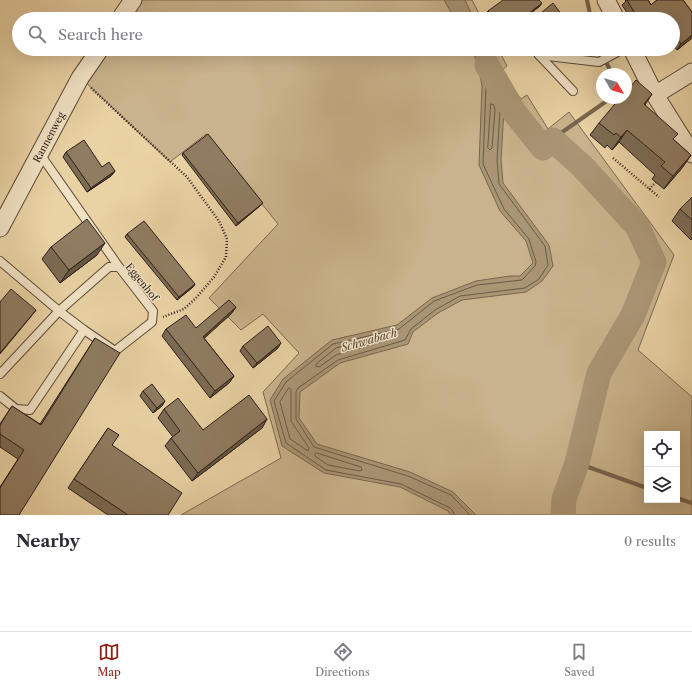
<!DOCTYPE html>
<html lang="en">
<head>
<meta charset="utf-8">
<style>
	body { margin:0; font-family:"Libre Caslon Text",serif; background:#f7f7f7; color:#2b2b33 }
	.controls { position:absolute; right:12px; bottom:12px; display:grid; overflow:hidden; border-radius:0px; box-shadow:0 4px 16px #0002 }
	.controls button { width:36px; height:36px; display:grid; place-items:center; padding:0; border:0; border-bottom:1px solid #e1e1e2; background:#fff; color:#2b2b33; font:20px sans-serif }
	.compass { position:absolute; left:596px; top:68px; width:36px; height:36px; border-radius:50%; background:#fff; box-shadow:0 4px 16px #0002; rotate:128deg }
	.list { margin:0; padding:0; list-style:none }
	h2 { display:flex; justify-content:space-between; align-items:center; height:52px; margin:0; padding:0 16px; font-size:17px }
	h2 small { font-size:13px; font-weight:400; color:#7c7c81 }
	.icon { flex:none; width:22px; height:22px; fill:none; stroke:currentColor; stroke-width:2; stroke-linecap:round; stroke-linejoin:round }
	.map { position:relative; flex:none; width:692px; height:515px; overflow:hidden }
	.search { position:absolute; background:#fff; box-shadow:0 4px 16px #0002; left:12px; right:12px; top:12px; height:44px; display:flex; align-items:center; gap:10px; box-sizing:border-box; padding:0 14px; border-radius:22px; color:#7c7c81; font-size:15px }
	.sheet { height:116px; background:#fff }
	nav { display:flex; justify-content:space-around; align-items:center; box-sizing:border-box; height:56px; border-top:1px solid #e1e1e2; background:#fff; font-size:11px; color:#7c7c81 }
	nav a { display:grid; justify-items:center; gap:2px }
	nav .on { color:#8f2418 }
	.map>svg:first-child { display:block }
	.green { fill:#c9b38c; stroke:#7c6852; fill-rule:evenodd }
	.water { fill:#a99574; stroke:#78654f }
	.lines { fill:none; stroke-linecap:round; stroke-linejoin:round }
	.shore { stroke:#6c5a46; stroke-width:1 }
	.stream { stroke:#78654f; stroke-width:4 }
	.river { stroke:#a99574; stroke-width:25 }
	.lane-casing { stroke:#5d4b3b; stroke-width:10 }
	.street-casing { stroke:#5d4b3b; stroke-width:19 }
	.path { stroke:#2e1e18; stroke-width:2.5; stroke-dasharray:1 2; stroke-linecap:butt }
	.lane { stroke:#f1e2c4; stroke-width:8 }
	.street { stroke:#f1e2c4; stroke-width:17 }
	.wall { fill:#7b6b53; stroke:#2e1e18 }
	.shaded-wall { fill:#645744; stroke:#2e1e18 }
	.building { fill:#8f7c61; stroke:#2e1e18 }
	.labels { text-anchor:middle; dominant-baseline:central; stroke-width:3; stroke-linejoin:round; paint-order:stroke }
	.street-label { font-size:10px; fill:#2e1e18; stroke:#f1e2c4 }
	.water-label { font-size:11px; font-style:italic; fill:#594838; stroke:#f1e2c4 }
</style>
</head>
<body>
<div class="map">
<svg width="692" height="515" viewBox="0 0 692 515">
	<rect width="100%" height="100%" fill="#e9d2a4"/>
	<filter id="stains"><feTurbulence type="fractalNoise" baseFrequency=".005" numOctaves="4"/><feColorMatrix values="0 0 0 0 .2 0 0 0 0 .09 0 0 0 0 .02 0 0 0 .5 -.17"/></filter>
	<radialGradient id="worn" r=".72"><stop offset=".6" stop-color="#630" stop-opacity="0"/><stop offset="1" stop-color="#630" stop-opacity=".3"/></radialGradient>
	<!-- green -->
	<g class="green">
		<path d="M135,0H472L482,19H122Z"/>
		<path d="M101,49H498L507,66L501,71L521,99L527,95L548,129L569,112L674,255L638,350L692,397V515H181L281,458L263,392L299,353L263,314L241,330L209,298L278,224L206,134L170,162L81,78ZM647,434H677V500H647Z"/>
	</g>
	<!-- water -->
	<g class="water">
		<path d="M444,0H465L474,19H455Z"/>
		<path d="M471,49H489L499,81L504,109L501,160L503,183L549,245L553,266L542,281L526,292L462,300L438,313L413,332L408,344L340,363L300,392L299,418L317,444L410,472L453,492L476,515H451L448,511L400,487L324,473L282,446L270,400L283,379L332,340L397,325L432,298L476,281L510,276H520L533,263L526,241L500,211L479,165L482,86L478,63Z"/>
	</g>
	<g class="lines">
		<!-- shore -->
		<g class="shore">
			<path d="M491,104L494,105L495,110L492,148L490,150L488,148Z"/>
			<path d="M371,340L373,342L372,344L336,355L319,367L316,366V364L336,348Z"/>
			<path d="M289,388L291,390V421L309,448L308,451L290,439L280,402Z"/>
			<path d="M317,453L361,467L362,470L360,471L328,465L315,456V454Z"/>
			<path d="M454,515L453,511L450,508L401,484L326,470L286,443L274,401L286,382L333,344L399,329L434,301L477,285L522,280L535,266L536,262L529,239L504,209L483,164L486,86L482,62L475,49"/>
			<path d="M470,515L451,495L408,476L314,447L296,419V392L298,388L338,360L405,340L411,329L435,310L460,296L525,288L539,279L548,265L545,246L499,184L497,160L500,109L495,82L485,49"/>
		</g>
		<!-- stream -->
		<g class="stream">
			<path d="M587,0L591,19"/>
			<path d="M600,49L602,53"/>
			<path d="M607,64L612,74"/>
			<path d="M553,140L558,135L611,98"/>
			<path d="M577,463L647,488"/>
			<path d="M677,498L692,503"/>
		</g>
		<!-- river -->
		<path class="river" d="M487,65L514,112L543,148L553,140L583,167L637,226L654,262L633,315L599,373L577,463L564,499L563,515"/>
		<defs>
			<g id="lane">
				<path d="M535,49L539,55L599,62L623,49"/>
				<path d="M539,55L573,91"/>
				<path d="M40,154L119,267"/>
				<path d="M0,261L59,311L109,267H119L153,311L152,322L115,351L84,330"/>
				<path d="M0,374L59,311L84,330L30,410L16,409L0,396"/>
			</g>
			<g id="street">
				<path d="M606,0L616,19"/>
				<path d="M120,19L133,0"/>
				<path d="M632,49L655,95L692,154"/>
				<path d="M655,95L692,72"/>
				<path id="s1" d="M0,228L80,78L100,49"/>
			</g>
		</defs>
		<!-- lane casing -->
		<use href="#lane" class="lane-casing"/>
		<!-- street casing -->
		<use href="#street" class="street-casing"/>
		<!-- path -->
		<g class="path">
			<path d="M91,88L187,177L219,221L227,239L226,257L214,277L196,298L184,309L163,317"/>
			<path d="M613,158L659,197"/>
			<path d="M649,189L656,182"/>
		</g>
		<!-- lane -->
		<use href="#lane" class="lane"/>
		<!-- street -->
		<use href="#street" class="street"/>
	</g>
	<!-- wall -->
	<g class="wall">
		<path d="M625,0H648L651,5L657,0H683L692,12V38L677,50L673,45V19H631L622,5L626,1Z"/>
		<path d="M540,6L523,19H491L486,14L488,11Z"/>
		<path d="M541,13L565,19H542L539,15Z"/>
		<path d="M652,94L645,105L674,140L691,155L682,168L664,189L652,179L655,175L619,142L612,150L607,145L605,148L590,135L599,123Z"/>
		<path d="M66,152L102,167L115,171L111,176L87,192L63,157Z"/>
		<path d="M183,153L263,203L261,205L236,226L182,155Z"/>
		<path d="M692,197V238L691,240L672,221L680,209Z"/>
		<path d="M127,234L195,284L193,287L177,300L125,237Z"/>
		<path d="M51,247L97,255L60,283L42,259Z"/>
		<path d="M236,307L231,314L204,338L234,376L229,383L210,398L162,336L166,329L196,328Z"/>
		<path d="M95,338L0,515V487L18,459L0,447V424L12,406L40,424Z"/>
		<path d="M243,346L278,348L253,368L240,351Z"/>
		<path d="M143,391L162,406L153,413L140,396Z"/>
		<path d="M164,409L203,430L267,419L262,428L192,481L165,446L171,438L173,437L158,418Z"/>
		<path d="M108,428L112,445L168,515H108L68,488Z"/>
	</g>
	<!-- shaded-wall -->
	<g class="shaded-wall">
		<path d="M542,3L540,6L523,19H522Z"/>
		<path d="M692,35V38L677,50L681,44Z"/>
		<path d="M627,130L619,142L612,150L621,137Z"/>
		<path d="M691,155L682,168L664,189L673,176Z"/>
		<path d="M115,171L111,176L87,192L91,188Z"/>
		<path d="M263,203L261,205L236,226L238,223Z"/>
		<path d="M105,243L97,255L60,283L69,270Z"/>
		<path d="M195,284L193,287L177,300L179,297Z"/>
		<path d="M236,307L231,314L198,344L203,337Z"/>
		<path d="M36,310L33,314L0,354V353Z"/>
		<path d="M281,343L278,348L253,368L257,363Z"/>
		<path d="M234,376L229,383L210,398L215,391Z"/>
		<path d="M165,401L162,406L153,413L157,408Z"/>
		<path d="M267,419L262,428L192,481L198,473Z"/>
	</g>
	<!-- building -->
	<g class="building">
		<path d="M503,0H539L542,3L522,19H494L488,11Z"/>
		<path d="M627,0H648L651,5L657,0H683L692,12V35L681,44L673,33V19H638Z"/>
		<path d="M553,3L565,19H546L541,13Z"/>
		<path d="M636,80L652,94L644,104L678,134L673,139L691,155L673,176L661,166L665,162L627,130L621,137L616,133L614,135L599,123L620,98H626V92Z"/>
		<path d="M208,134L263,203L238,223L183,153Z"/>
		<path d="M84,140L102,167L109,162L115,171L91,188L66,152Z"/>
		<path d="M692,197V220L680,209Z"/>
		<path d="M87,219L105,243L69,270L51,247Z"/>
		<path d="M144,221L195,284L179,297L127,234Z"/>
		<path d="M11,289L36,310L0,353V302Z"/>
		<path d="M229,300L236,307L203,337L234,376L215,391L166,329L186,315L196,328Z"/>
		<path d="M268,326L281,343L257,363L243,346Z"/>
		<path d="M95,338L120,353L19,515H0V488L24,450L0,434V425L12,406L41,425Z"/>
		<path d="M152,384L165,401L157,408L143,391Z"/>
		<path d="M249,395L267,419L198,473L171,438L180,431L164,409L178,398L203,430Z"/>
		<path d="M108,428L119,435L112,445L182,493L168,515H128L74,479Z"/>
	</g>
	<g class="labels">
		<!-- street labels -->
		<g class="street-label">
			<text stroke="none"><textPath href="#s1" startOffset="103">Rannenweg</textPath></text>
			<text transform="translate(142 282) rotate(51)">Eggenhof</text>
		</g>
		<!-- water labels -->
		<g class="water-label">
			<text transform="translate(369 340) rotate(-16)">Schwabach</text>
		</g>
	</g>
	<rect width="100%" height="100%" filter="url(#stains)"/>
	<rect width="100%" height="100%" fill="url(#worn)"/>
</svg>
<div class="controls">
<button><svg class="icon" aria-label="locate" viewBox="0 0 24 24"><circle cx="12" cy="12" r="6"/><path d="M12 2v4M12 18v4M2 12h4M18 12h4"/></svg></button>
<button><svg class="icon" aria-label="layers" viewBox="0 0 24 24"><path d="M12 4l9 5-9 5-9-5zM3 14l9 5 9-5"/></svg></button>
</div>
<svg class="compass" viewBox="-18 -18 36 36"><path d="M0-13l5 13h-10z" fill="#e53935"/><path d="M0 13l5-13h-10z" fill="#7c7c81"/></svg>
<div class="search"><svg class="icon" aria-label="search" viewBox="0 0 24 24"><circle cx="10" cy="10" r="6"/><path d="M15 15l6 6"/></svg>Search here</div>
</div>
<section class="sheet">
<h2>Nearby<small>0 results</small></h2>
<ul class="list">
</ul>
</section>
<nav>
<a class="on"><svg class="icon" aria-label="map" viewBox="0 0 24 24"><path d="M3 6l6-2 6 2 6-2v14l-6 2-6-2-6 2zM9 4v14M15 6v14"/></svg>Map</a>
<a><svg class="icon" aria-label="directions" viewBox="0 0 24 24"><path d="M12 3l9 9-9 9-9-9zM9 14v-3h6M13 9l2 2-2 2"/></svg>Directions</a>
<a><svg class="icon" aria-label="saved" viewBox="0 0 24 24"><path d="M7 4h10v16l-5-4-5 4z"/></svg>Saved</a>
</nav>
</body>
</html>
